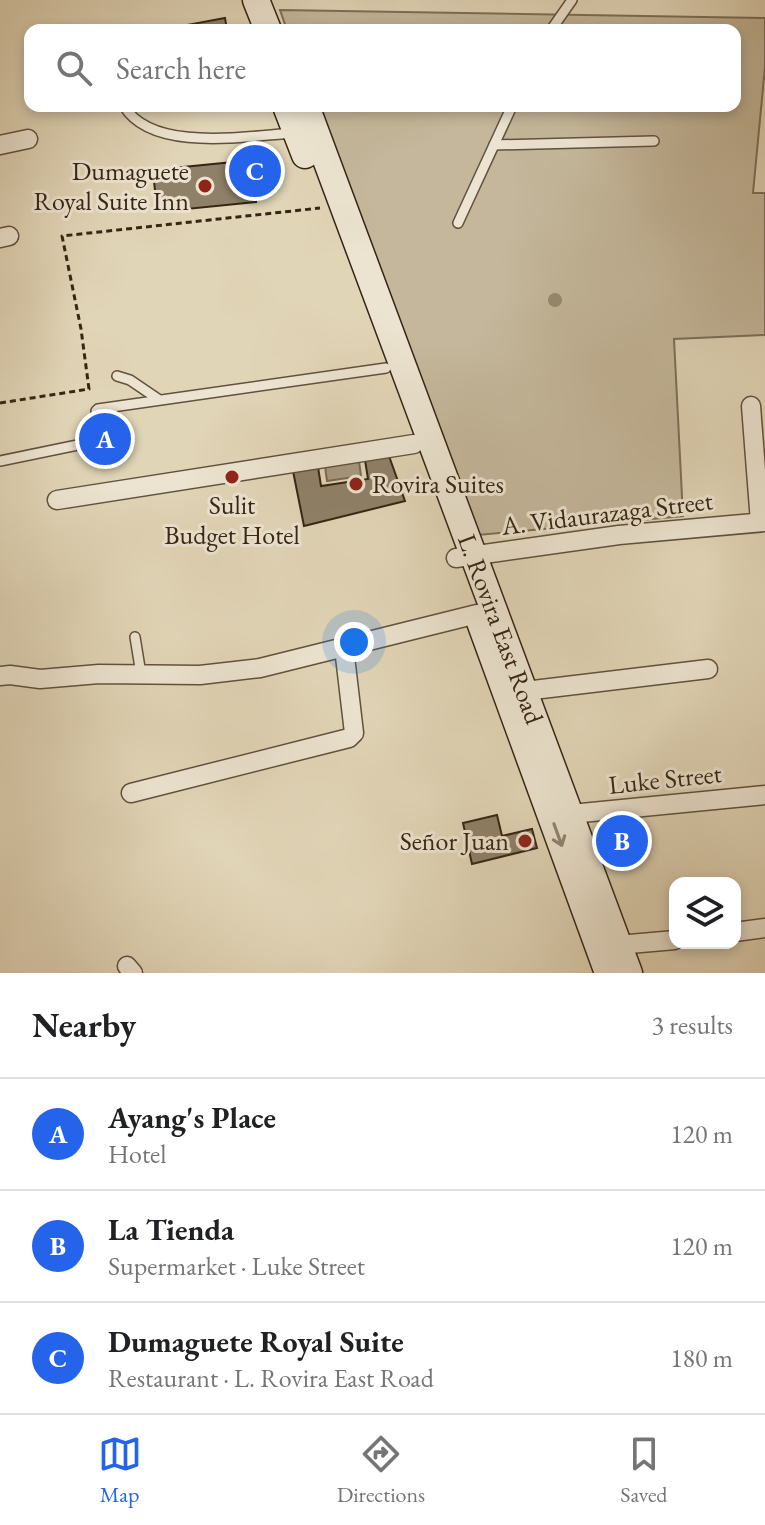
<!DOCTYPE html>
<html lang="en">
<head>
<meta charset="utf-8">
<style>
	body { margin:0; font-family:"EB Garamond",serif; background:#f6f6f6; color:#202124 }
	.controls { position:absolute; right:24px; bottom:24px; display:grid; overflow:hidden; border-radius:16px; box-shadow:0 4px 12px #0003 }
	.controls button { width:72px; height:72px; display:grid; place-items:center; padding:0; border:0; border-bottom:2px solid #e0e0e0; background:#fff; color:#202124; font:40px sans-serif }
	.you { position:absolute; left:354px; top:642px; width:28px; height:28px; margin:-20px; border:6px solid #fff; border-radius:50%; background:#1a73e8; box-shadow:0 0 0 12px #1a73e833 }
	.badge { display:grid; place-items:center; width:52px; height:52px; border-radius:50%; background:#2563eb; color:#fff; font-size:26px; font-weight:700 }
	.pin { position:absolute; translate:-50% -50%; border:4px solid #fff; box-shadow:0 2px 8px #0006 }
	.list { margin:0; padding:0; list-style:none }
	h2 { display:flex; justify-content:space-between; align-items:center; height:104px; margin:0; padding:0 32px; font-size:34px }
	h2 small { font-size:26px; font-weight:400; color:#757577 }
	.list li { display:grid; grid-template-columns:52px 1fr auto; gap:24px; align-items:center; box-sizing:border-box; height:112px; padding:0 32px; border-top:2px solid #e0e0e0 }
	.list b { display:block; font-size:30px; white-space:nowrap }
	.list p { margin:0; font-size:26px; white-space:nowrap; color:#757577 }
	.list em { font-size:26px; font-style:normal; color:#757577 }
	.icon { flex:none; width:44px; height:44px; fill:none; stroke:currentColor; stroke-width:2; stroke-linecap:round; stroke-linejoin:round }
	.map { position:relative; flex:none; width:765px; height:973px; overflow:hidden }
	.search { position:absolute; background:#fff; box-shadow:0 4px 12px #0003; left:24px; right:24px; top:24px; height:88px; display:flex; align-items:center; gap:20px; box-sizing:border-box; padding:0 28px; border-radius:16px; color:#757577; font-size:30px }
	.sheet { height:440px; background:#fff }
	nav { display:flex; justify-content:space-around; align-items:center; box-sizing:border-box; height:112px; border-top:2px solid #e0e0e0; background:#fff; font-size:22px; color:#757577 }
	nav a { display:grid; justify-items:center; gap:4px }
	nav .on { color:#2563eb }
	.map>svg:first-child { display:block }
	.green { fill:#c4b79b; stroke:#7d6e58; stroke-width:2 }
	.water { fill:#a79980; stroke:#7a6b55; stroke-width:2 }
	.building { fill:#8f8169; stroke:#362514; stroke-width:2 }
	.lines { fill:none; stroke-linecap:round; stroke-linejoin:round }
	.lane-casing { stroke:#61513d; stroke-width:12 }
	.street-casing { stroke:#61513d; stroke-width:21 }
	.secondary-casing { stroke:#362514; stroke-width:29 }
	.path { stroke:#362514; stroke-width:3; stroke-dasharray:6 4; stroke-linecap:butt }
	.lane { stroke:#ece4d0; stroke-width:9 }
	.street { stroke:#ece4d0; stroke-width:18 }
	.secondary { stroke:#ece4d0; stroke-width:26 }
	.tree { fill:#978970 }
	.oneway { stroke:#918472 }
	.poi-dot { fill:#8f2418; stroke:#ece4d0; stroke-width:3 }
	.labels { text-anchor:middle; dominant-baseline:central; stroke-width:6; stroke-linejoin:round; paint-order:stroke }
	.poi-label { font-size:26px; fill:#362514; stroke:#ece4d0; text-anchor:end }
	.street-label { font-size:26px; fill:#362514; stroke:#ece4d0 }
</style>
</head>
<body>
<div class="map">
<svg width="765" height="973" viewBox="0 0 765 973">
	<rect width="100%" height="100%" fill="#e1d5b7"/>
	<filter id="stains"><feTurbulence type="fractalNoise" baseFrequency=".0025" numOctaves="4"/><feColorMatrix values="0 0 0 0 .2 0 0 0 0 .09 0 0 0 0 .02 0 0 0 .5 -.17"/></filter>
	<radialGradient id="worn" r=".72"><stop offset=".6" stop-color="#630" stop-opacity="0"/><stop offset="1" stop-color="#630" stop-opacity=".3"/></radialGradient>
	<!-- green -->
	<path class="green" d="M280,10L765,18V67L753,193H765V335L674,339L683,516L478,535L317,106H735V30H287Z"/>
	<!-- water -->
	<path class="water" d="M359,461L361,476L327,481L325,466Z"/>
	<!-- building -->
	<g class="building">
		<path d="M225,18L227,30H188L187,25Z"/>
		<path d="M263,159L265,180L254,181L256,202L157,212L153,170Z"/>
		<path d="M389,456L405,501L304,526L293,471L318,467L321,486L368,479L365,460Z"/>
		<path d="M497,815L502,836L532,829L537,848L472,864L463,823Z"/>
		<path d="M635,817L644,857L609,865L600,825Z"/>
	</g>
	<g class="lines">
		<defs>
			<g id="lane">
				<path d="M551,30L572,0"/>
				<path d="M124,106C152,153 247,136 293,133"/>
				<path d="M494,145L654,141"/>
				<path d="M458,223L512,106"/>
				<path d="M117,376L130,380L158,399"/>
				<path d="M0,461L97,441L100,438L96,411L98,409L386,368"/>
				<path d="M135,637L141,674"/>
			</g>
			<g id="street">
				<path d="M0,145L28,139"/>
				<path d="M0,238L9,236"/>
				<path d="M751,406L760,522"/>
				<path d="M57,500L414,444"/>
				<path d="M456,558L619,535L765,522"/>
				<path d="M0,676L10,675L40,679L99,674L200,675L260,668L477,614"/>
				<path d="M525,691L708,669"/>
				<path d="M131,793L349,738L354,733L344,648"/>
				<path d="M571,814L765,795"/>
				<path d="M735,932L765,928"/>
				<path d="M618,945L675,940"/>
				<path d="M127,966L133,973"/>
			</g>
			<g id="secondary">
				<path d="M256,0L268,30"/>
				<path d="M286,106L305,155"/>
				<path id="s1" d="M306,106L629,973"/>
				<path d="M480,622L608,973"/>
			</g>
		</defs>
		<!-- lane casing -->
		<use href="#lane" class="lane-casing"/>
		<!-- street casing -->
		<use href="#street" class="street-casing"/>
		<!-- secondary casing -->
		<use href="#secondary" class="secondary-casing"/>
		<!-- path -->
		<path class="path" d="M0,403L89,389L81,329L62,236L320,208"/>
		<!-- lane -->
		<use href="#lane" class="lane"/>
		<!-- street -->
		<use href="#street" class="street"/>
		<!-- secondary -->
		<use href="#secondary" class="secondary"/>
	</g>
	<!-- trees -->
	<circle class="tree" cx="555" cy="300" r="7"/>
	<!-- one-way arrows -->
	<defs><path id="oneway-shaft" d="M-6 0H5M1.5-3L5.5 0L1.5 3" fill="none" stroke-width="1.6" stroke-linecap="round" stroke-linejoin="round" transform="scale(2)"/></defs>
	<use class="oneway" href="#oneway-shaft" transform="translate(558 835) rotate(70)"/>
	<!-- markers -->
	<g class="poi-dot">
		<circle cx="205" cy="186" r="8"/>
		<circle cx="232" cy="477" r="8"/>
		<circle cx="356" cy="484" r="8"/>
		<circle cx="525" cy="841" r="8"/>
	</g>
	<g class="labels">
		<!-- poi labels -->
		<g class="poi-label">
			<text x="189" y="171">Dumaguete<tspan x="189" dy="30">Royal Suite Inn</tspan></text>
			<text x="372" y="484" text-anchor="start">Rovira Suites</text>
			<text x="232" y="505" text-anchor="middle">Sulit<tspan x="232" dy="30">Budget Hotel</tspan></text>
			<text x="509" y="841">Señor Juan</text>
		</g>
		<!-- street labels -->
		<g class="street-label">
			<text transform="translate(607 513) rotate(-7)">A. Vidaurazaga Street</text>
			<text stroke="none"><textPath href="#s1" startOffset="558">L. Rovira East Road</textPath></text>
			<text transform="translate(665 779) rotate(-6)">Luke Street</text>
		</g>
	</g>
	<rect width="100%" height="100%" filter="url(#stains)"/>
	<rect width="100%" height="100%" fill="url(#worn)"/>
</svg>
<div class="controls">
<button><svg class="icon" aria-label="layers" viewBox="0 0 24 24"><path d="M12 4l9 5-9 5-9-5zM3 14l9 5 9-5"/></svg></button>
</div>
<div class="you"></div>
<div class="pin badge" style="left:105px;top:439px">A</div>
<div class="pin badge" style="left:622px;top:841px">B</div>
<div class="pin badge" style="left:255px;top:171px">C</div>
<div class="search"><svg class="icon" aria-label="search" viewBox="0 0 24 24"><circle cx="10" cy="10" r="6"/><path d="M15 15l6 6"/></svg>Search here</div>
</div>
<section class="sheet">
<h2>Nearby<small>3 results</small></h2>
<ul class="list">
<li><span class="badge">A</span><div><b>Ayang's Place</b><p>Hotel</p></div><em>120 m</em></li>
<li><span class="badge">B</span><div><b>La Tienda</b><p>Supermarket · Luke Street</p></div><em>120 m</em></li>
<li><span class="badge">C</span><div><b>Dumaguete Royal Suite</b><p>Restaurant · L. Rovira East Road</p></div><em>180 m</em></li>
</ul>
</section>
<nav>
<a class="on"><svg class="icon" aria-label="map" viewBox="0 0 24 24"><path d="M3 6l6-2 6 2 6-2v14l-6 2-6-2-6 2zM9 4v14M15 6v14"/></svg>Map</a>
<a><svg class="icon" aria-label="directions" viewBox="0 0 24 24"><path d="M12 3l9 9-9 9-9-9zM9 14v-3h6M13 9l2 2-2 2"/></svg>Directions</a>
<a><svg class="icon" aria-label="saved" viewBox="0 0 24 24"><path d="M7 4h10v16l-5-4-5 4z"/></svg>Saved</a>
</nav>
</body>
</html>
